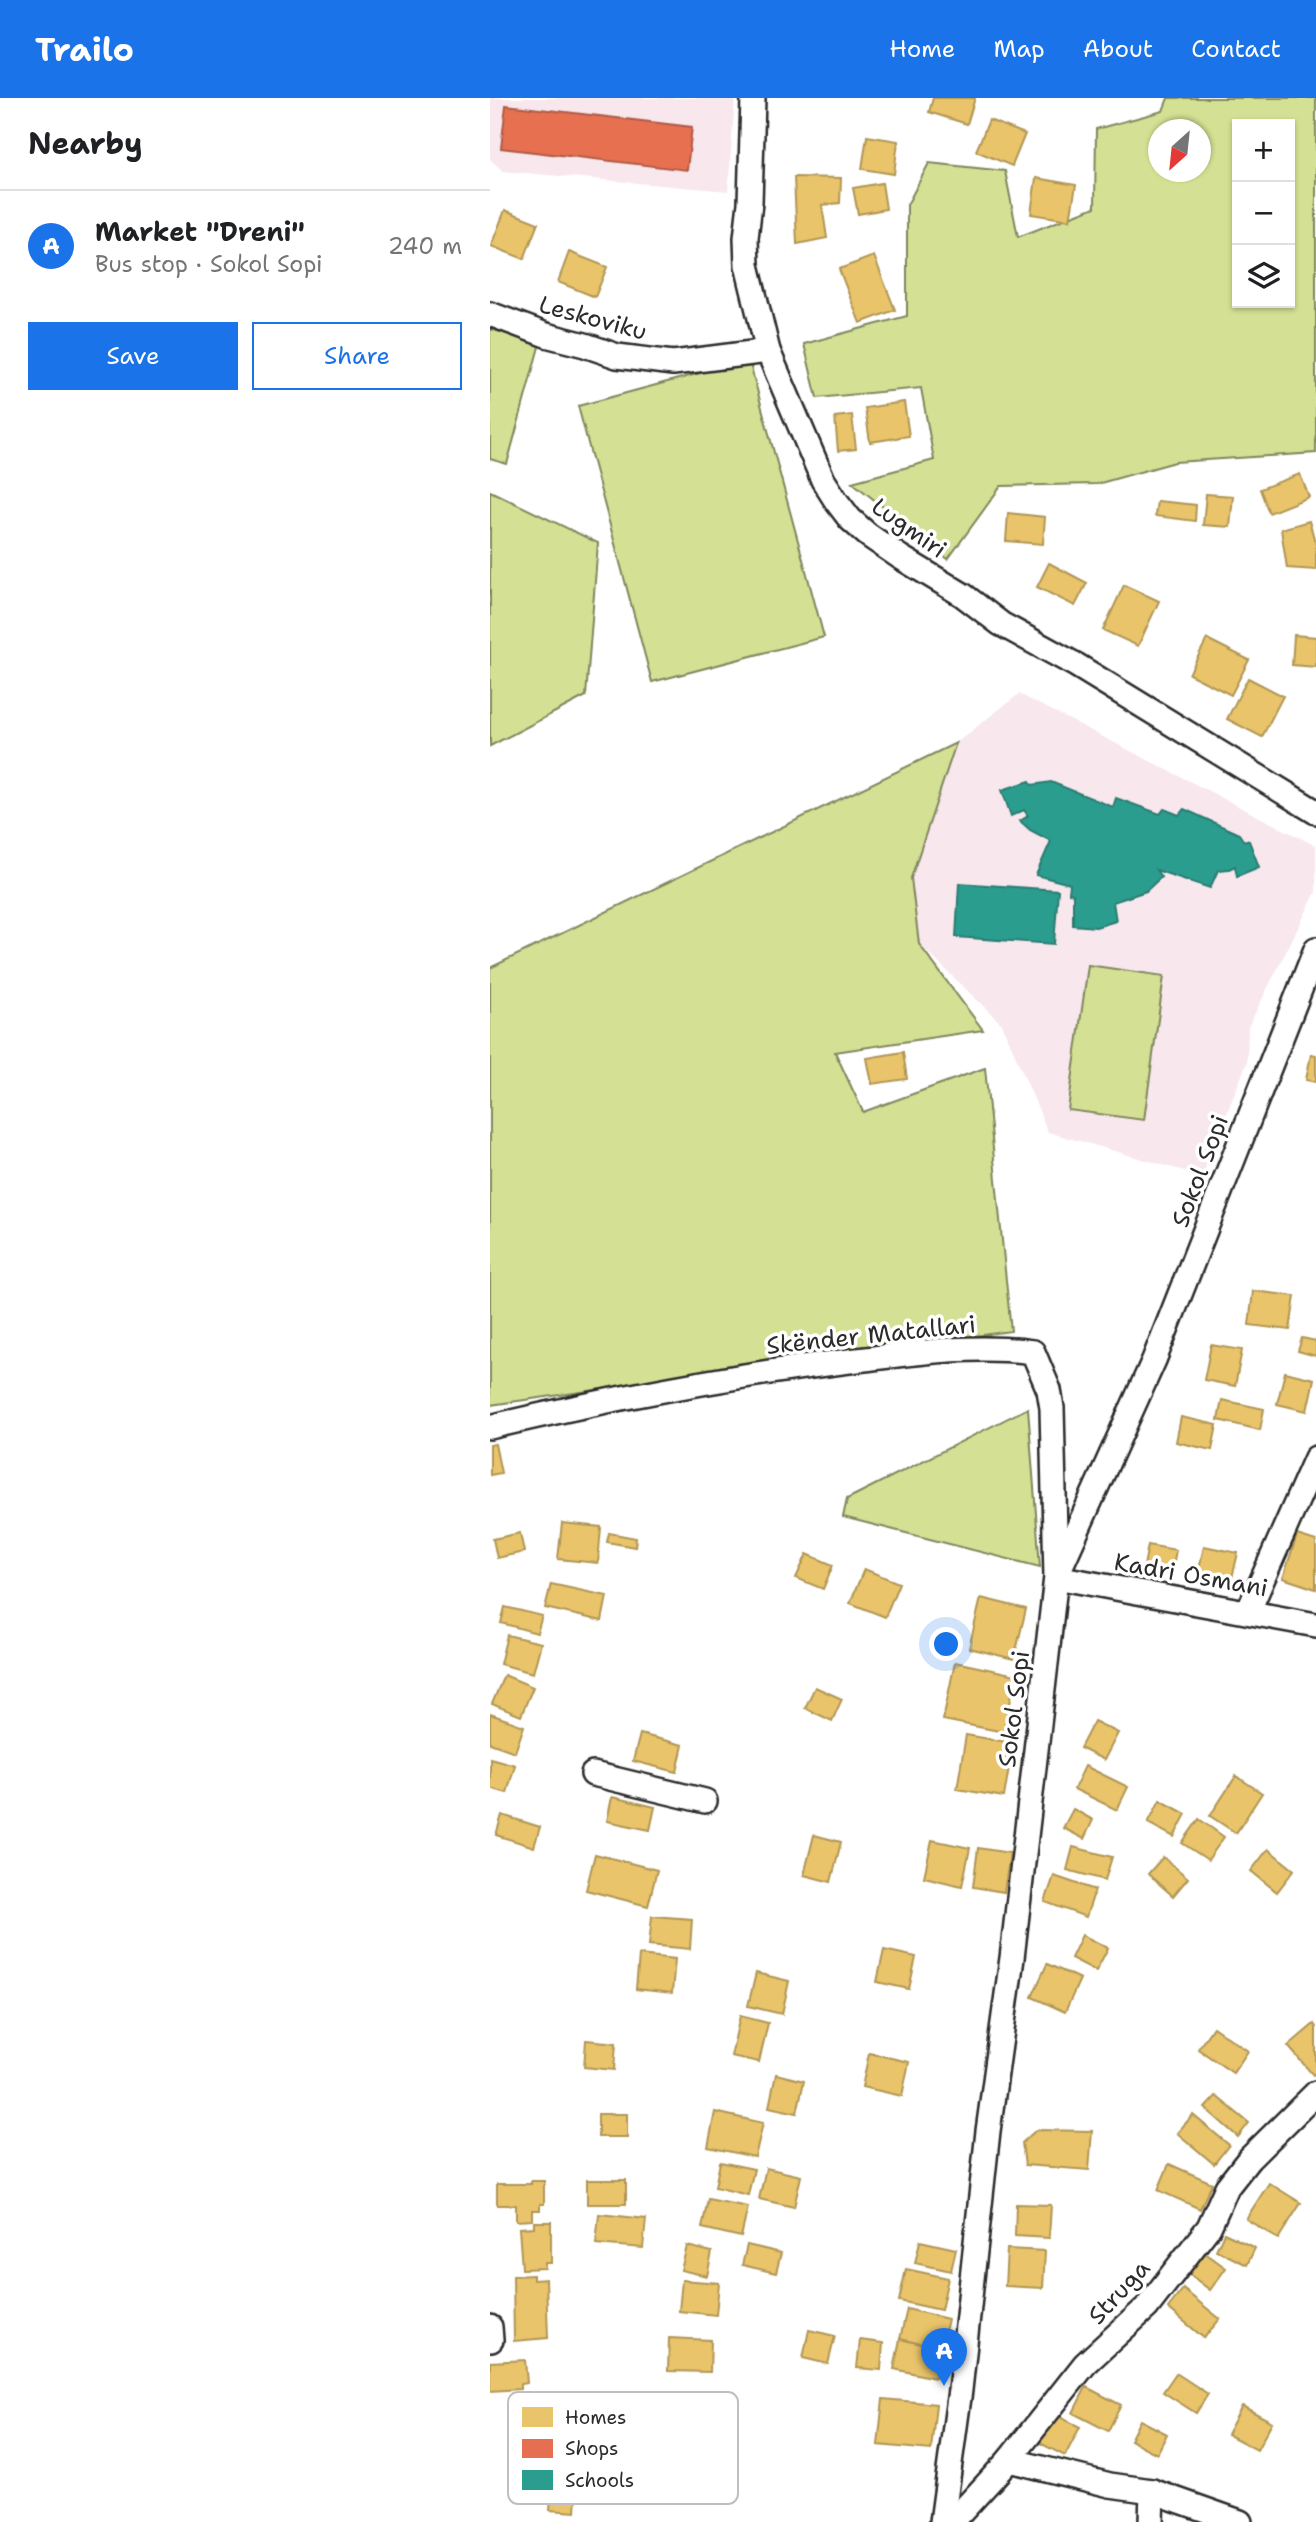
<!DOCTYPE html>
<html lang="en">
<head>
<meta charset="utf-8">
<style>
	body { margin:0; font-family:"Shantell Sans",sans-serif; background:#f2f2f2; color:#202124 }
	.controls { position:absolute; right:21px; top:21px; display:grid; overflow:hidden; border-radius:0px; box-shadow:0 2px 5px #0004 }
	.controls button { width:63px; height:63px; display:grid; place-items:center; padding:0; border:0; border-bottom:2px solid #e0e0e0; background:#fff; color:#202124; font:35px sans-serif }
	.compass { position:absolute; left:658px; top:21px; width:63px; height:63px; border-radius:50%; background:#fff; box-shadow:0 2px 5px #0004; rotate:207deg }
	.you { position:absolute; left:457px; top:1547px; width:24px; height:24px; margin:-18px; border:5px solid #fff; border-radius:50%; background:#1a73e8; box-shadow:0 0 0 10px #1a73e833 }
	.badge { display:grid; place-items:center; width:46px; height:46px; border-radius:50%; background:#1a73e8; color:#fff; font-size:23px; font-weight:700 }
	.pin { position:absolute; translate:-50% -58px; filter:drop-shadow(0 2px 4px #0008) }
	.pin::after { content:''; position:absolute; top:37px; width:24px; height:21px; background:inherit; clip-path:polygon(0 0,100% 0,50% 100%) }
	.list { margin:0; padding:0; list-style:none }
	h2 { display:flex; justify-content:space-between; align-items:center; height:91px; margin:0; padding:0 28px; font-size:30px }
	h2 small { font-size:23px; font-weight:400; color:#757577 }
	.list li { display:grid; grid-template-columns:46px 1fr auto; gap:21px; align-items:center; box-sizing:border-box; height:112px; padding:0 28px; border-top:2px solid #e0e0e0 }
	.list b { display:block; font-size:26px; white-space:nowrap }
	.list p { margin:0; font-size:23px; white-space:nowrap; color:#757577 }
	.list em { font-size:23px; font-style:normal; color:#757577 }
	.actions { display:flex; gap:14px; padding:21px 28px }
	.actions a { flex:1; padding:16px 0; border:2px solid #1a73e8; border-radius:0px; text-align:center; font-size:24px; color:#1a73e8 }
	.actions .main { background:#1a73e8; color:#fff }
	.icon { flex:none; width:38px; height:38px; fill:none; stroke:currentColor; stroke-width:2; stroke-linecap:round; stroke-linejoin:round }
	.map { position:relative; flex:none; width:826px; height:2424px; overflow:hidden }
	header { display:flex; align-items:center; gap:42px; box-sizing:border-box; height:98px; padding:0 35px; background:#1a73e8; color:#fff }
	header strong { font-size:33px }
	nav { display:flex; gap:38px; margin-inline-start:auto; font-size:24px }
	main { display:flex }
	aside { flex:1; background:#fff }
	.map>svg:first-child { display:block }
	.built { fill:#f8e7ed }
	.green { fill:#d4e093; stroke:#80865f; stroke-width:2; fill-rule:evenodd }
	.homes { fill:#e9c46a; stroke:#b09657; stroke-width:2 }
	.shops { fill:#e76f51; stroke:#af5b46; stroke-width:2 }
	.schools { fill:#2a9d8f; stroke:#2a7b71; stroke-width:2 }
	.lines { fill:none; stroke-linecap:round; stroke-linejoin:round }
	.minor-casing { stroke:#2b2b2b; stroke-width:28 }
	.minor { stroke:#fff; stroke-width:23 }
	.labels { text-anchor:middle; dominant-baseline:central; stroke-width:7; stroke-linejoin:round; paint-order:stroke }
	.street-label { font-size:24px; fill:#2b2b2b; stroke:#fff }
	.key { fill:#fff; stroke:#bfbfbf; stroke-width:2 }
	.key-label { font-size:19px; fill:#2b2b2b }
</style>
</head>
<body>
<header>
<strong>Trailo</strong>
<nav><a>Home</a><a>Map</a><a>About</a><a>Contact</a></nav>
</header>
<main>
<aside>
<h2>Nearby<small></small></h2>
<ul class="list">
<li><span class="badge">A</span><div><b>Market &quot;Dreni&quot;</b><p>Bus stop · Sokol Sopi</p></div><em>240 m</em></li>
</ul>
<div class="actions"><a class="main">Save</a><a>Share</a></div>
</aside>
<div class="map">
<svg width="826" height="2424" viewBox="0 0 826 2424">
	<rect width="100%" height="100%" fill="#fff"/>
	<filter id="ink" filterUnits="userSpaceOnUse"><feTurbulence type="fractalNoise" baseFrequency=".0143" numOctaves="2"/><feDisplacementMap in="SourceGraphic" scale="14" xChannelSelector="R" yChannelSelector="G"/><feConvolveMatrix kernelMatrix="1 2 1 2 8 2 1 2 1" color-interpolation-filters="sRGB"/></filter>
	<g filter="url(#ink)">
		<!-- built -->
		<g class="built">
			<path d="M0,0H245L238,93L13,73L0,61Z"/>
			<path d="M529,596L826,748V794L758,929L757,964L712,1078L558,1034L512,926L429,846L421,780L466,645Z"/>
		</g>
		<!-- green -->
		<g class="green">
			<path d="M678,0H826V355L685,364L607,386L511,388L458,461L362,384L444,362L431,290L327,300L314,246L417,218V107L439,65L515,73L528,139L605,109L606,31L673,13ZM747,26H800V205H747ZM668,32H710V74H668Z"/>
			<path d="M0,231L50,245L17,366L0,361Z"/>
			<path d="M259,262L334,539L162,584L88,308Z"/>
			<path d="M0,393L108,445L96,598L0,648Z"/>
			<path d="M466,645L421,780L429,846L493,932L345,954L373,1014L495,970L521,1233L0,1307V870Z"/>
			<path d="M598,867L674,878L654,1022L578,1012Z"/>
			<path d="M538,1310L550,1469L353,1419L357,1401Z"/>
		</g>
		<!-- homes -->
		<g class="homes">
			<path d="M443,0H485L477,26L439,14Z"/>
			<path d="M499,22L535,36L522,68L486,53Z"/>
			<path d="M377,38L408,43L404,76L372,71Z"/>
			<path d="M304,79L351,80L350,105L332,107L337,140L307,146Z"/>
			<path d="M546,80L586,87L580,122L541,116Z"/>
			<path d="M392,85L396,111L368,116L363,90Z"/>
			<path d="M15,112L48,125L34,161L1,148Z"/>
			<path d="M79,154L117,169L105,199L68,184Z"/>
			<path d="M384,158L405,212L370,225L349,171Z"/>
			<path d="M414,304L419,338L380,344L375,310Z"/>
			<path d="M362,317L366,351L348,353L345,319Z"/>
			<path d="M810,376L819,399L779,415L770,391Z"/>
			<path d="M716,396L743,398L740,429L713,427Z"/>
			<path d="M667,403L706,407L705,423L665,418Z"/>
			<path d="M518,415L555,419L553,446L516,443Z"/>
			<path d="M819,423L826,447V472L797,470L791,431Z"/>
			<path d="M559,465L597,485L585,508L547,489Z"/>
			<path d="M634,487L669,503L648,548L613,532Z"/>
			<path d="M804,537L826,539V569L802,567Z"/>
			<path d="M717,541L759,562L741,597L699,576Z"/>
			<path d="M758,580L793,598L772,639L737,621Z"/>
			<path d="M413,954L417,981L382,986L377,960Z"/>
			<path d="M821,956L826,957V984L816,982Z"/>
			<path d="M763,1193L805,1198L800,1232L759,1227Z"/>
			<path d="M812,1240L826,1243V1258L808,1253Z"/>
			<path d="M721,1247L752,1252L745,1288L714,1282Z"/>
			<path d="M795,1274L824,1281L817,1313L787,1306Z"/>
			<path d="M732,1302L774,1311L770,1332L728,1322Z"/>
			<path d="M691,1319L727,1327L722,1352L686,1344Z"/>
			<path d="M5,1346L11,1375L0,1377V1347Z"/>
			<path d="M72,1425L111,1429L108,1465L68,1461Z"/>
			<path d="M30,1435L34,1454L7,1460L3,1441Z"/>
			<path d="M119,1435L146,1440L145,1449L117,1444Z"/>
			<path d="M807,1437L826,1443V1491L793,1480Z"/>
			<path d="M658,1447L686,1452L682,1473L654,1468Z"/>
			<path d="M714,1448L748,1455L740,1488L707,1480Z"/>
			<path d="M317,1456L343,1467L333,1491L306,1480Z"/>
			<path d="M374,1471L409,1485L395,1519L360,1505Z"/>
			<path d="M61,1486L117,1498L112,1523L55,1510Z"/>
			<path d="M491,1500L536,1511L524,1561L479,1550Z"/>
			<path d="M15,1509L52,1518L47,1535L11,1525Z"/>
			<path d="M17,1537L51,1545L43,1575L10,1566Z"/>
			<path d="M465,1564L526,1577L514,1634L453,1622Z"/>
			<path d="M14,1577L43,1589L31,1618L2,1606Z"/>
			<path d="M325,1589L352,1601L342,1623L315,1610Z"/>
			<path d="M0,1616L34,1628L25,1654L0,1645Z"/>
			<path d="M604,1623L628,1635L614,1662L590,1650Z"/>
			<path d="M150,1636L193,1647L187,1674L143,1663Z"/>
			<path d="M476,1637L523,1645L514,1699L467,1691Z"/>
			<path d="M0,1660L25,1667L17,1695L0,1690Z"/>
			<path d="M595,1668L638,1689L627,1712L584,1691Z"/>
			<path d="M746,1678L772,1695L746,1735L720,1718Z"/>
			<path d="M122,1699L165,1709L160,1732L117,1723Z"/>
			<path d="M670,1702L696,1716L684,1739L658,1725Z"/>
			<path d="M583,1711L603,1722L594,1741L573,1730Z"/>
			<path d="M12,1717L50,1729L44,1749L6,1737Z"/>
			<path d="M709,1721L734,1739L718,1762L692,1745Z"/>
			<path d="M324,1737L351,1744L341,1784L314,1777Z"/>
			<path d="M442,1742L480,1750L472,1788L434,1779Z"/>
			<path d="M583,1749L622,1759L615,1782L577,1772Z"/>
			<path d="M488,1750L520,1755L514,1794L483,1789Z"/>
			<path d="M778,1751L804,1772L787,1794L761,1773Z"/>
			<path d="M105,1756L167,1772L158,1808L96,1792Z"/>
			<path d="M673,1759L698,1780L683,1798L658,1776Z"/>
			<path d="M564,1778L605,1792L596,1819L555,1804Z"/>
			<path d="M162,1818L202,1821L200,1851L159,1847Z"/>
			<path d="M592,1837L618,1850L606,1873L581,1860Z"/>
			<path d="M394,1852L426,1859L419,1891L387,1884Z"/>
			<path d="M149,1857L185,1861L182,1895L146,1891Z"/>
			<path d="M557,1866L590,1881L575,1914L542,1899Z"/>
			<path d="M266,1875L299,1883L292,1916L258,1908Z"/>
			<path d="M250,1918L278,1925L269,1964L241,1958Z"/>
			<path d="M824,1926L826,1929V1975L823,1977L798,1948Z"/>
			<path d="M723,1929L758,1953L743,1975L708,1951Z"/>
			<path d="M96,1942L126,1945L124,1972L94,1969Z"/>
			<path d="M379,1955L419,1964L412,1998L372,1989Z"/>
			<path d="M286,1976L314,1983L307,2015L279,2009Z"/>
			<path d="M726,1998L759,2025L748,2039L715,2010Z"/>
			<path d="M225,2014L273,2025L265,2059L218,2049Z"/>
			<rect x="108" y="2016" width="29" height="23"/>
			<path d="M703,2017L739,2047L724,2066L687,2035Z"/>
			<path d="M546,2032L602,2033L599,2072L535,2067L532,2045Z"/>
			<path d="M230,2064L264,2071L258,2097L225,2089Z"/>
			<path d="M679,2066L722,2085L710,2111L668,2092Z"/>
			<path d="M276,2070L311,2078L304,2109L269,2101Z"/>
			<rect x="97" y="2082" width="39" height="24"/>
			<path d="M41,2083H54V2106H50V2112H42V2122L26,2123V2107H7V2086H41Z"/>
			<path d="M779,2085L811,2105L788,2141L756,2121Z"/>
			<path d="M218,2101L258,2109L251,2139L212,2130Z"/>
			<path d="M526,2106L561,2107L559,2140L525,2138Z"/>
			<path d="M109,2116L156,2121L153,2150L106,2146Z"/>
			<path d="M44,2124H61V2165H55V2170L32,2171L29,2130L44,2129Z"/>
			<path d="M734,2135L765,2150L757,2167L726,2152Z"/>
			<path d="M430,2143L466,2151L461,2173L425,2165Z"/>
			<path d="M257,2147L291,2155L286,2175L252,2167Z"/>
			<path d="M197,2148L222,2154L217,2178L191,2172Z"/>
			<path d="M517,2151L555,2153L553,2190L515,2188Z"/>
			<path d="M714,2154L736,2170L720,2192L699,2176Z"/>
			<path d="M416,2171L458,2180L451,2212L409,2203Z"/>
			<path d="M43,2177V2182L56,2181L58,2240L24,2243L23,2178Z"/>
			<path d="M192,2182L229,2185L226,2217L189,2213Z"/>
			<path d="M693,2191L730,2221L714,2240L678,2210Z"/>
			<path d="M417,2211L458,2221L451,2251L410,2241Z"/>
			<path d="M319,2232L345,2238L338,2266L313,2260Z"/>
			<path d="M179,2240L221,2242L220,2274L178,2273Z"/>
			<path d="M410,2241L452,2251L445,2280L404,2271Z"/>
			<path d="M370,2242L393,2245L391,2272L367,2270Z"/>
			<path d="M35,2262L37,2285L30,2286V2291L0,2293V2264Z"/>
			<path d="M686,2275L718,2296L706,2315L673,2294Z"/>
			<path d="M596,2289L631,2307L618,2333L583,2315Z"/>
			<path d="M393,2301L446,2306L441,2352L388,2347Z"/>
			<path d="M752,2308L782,2324L767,2352L737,2336Z"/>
			<path d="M562,2315L590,2329L575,2358L548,2344Z"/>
			<path d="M650,2322L677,2336L667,2356L640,2342Z"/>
			<path d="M61,2396L87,2398L86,2414L60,2412Z"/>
		</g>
		<!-- shops -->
		<path class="shops" d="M16,7L202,29L197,72L11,50Z"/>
		<!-- schools -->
		<g class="schools">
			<path d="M540,683L542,687L561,684L623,709L626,700L670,716L674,711L689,717L694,711L749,736L753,742L759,743L769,769L747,778L745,768L739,771L728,772L720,790L666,772L671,779L656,793L623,804L626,823L606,829L583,827V796L579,795L580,786L546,777L561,743L540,732L530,723L538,718L534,712L521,718L512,692Z"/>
			<path d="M469,785L568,792L564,846L466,839Z"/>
		</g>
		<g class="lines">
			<defs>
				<g id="minor">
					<path d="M263,0L260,105L256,140L257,167L278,253L333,382L347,404L360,421L378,437L410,459L473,497L511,526L586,567L826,714"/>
					<path d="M0,216L56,237L95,247L127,258L183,265L278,253"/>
					<path d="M0,1329C121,1300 243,1277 367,1262C425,1255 484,1246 543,1254L559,1292L562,1310L566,1479L826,1527"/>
					<path d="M758,1514L826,1360"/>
					<path d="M103,1676L215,1703"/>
					<path d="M0,2229L1,2242"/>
					<path d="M519,2362L620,2387L662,2393L750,2424"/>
					<path d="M452,2424L470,2292L498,2033L522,1860L566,1479L664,1262L826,851"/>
					<path d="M462,2424L519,2362L595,2266L657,2209L719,2129L737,2089L759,2061L826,1995"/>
					<path d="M661,2424L662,2393"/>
				</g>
			</defs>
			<!-- minor casing -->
			<use href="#minor" class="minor-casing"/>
			<!-- minor -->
			<use href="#minor" class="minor"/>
		</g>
	</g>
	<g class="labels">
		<!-- street labels -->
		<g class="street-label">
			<text transform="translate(103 220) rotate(15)">Leskoviku</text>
			<text transform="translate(419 430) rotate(35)">Lugmiri</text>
			<text transform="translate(710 1073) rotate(-69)">Sokol Sopi</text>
			<text transform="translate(381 1237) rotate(-6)">Skënder Matallari</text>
			<text transform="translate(701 1477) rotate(10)">Kadri Osmani</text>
			<text transform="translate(524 1611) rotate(-83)">Sokol Sopi</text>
			<text transform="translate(629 2194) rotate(-47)">Struga</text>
		</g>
	</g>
	<!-- legend -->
	<rect x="18" y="2294" width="230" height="112" rx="10" class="key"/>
	<rect x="32" y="2309" width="31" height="20" fill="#e9c46a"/>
	<rect x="32" y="2341" width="31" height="19" fill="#e76f51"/>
	<rect x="32" y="2372" width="31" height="20" fill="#2a9d8f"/>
	<g class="key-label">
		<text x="75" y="2326">Homes</text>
		<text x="75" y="2357">Shops</text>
		<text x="75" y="2389">Schools</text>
	</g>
</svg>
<div class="controls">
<button>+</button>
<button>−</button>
<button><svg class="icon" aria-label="layers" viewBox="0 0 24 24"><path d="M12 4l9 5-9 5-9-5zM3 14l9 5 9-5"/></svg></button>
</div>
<svg class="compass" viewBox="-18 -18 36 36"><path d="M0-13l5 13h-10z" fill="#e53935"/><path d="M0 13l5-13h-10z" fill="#757577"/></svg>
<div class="you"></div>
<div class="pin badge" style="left:454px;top:2288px">A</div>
</div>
</main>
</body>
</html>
